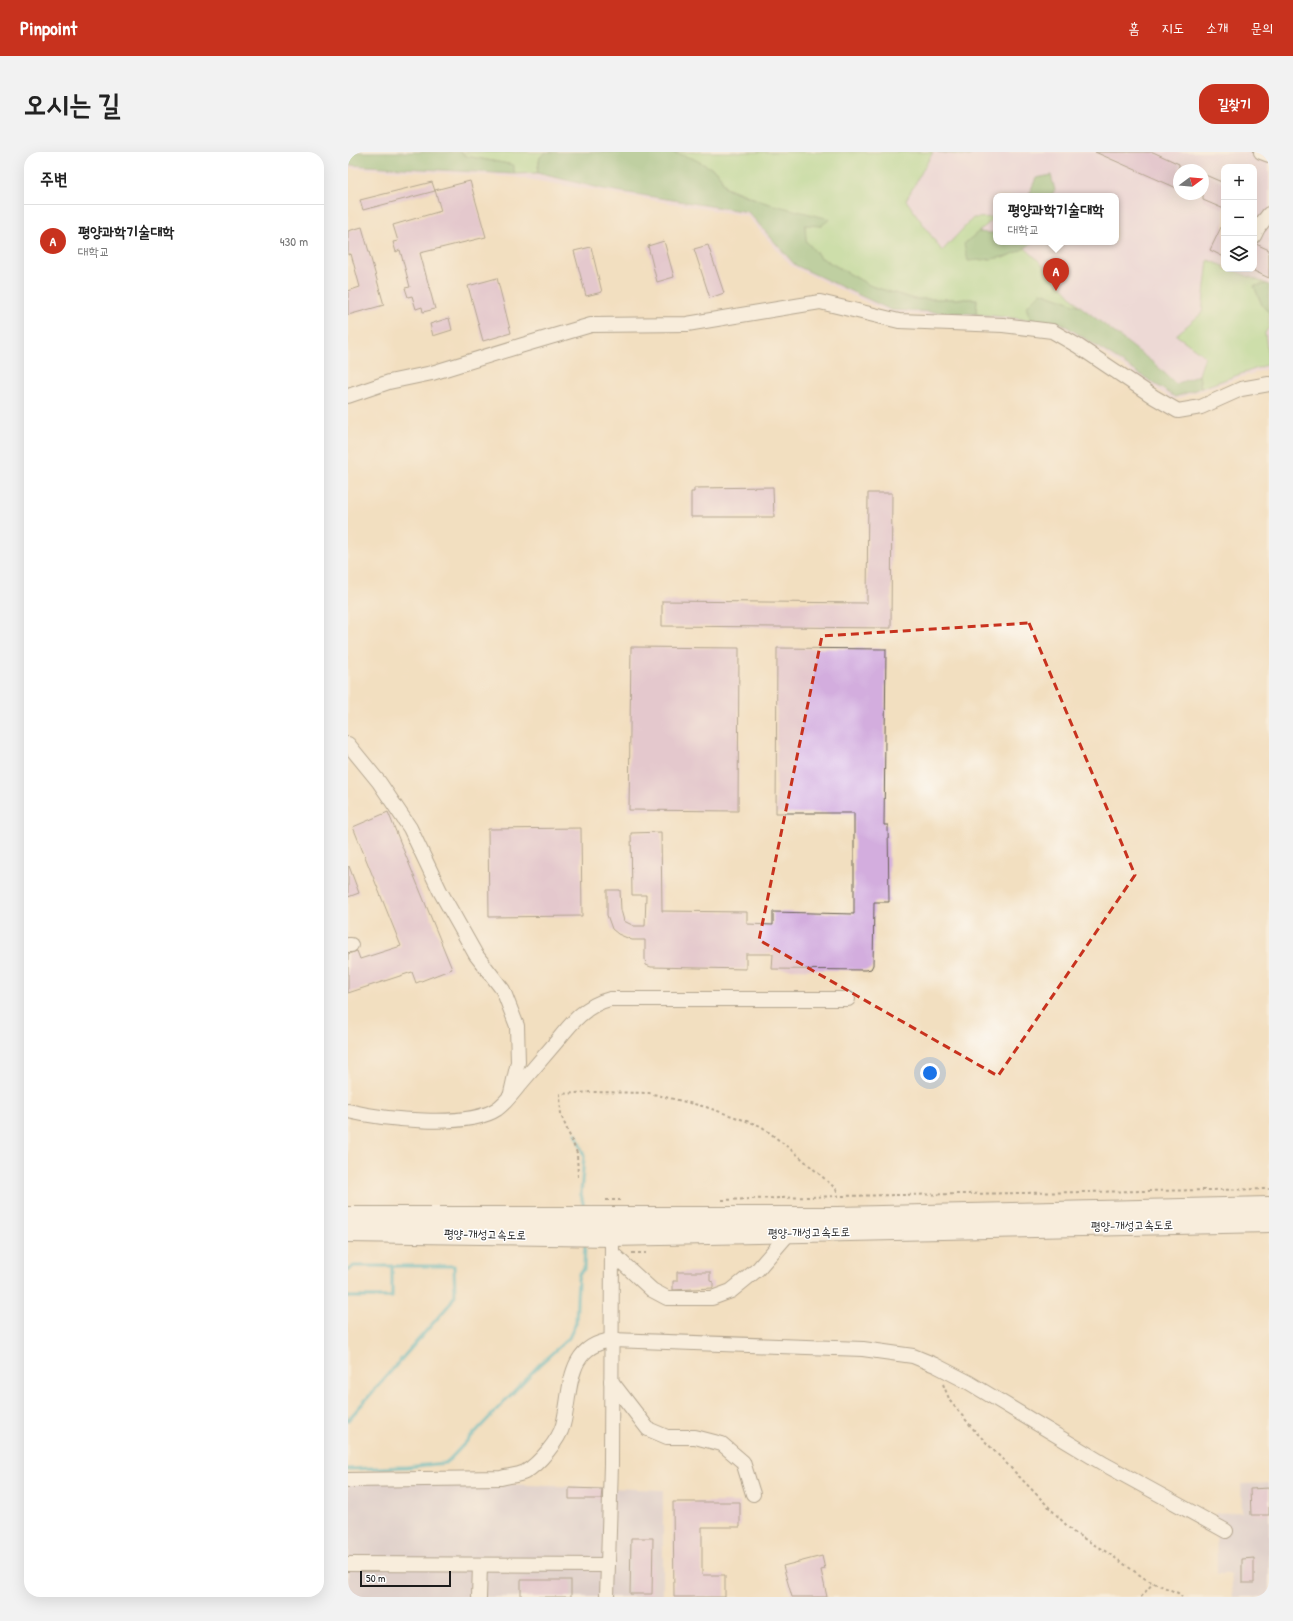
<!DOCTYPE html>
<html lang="ko">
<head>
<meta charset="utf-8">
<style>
	body { margin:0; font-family:"Patrick Hand","Poor Story",sans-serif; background:#f2f2f2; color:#222 }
	.controls { position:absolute; right:12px; top:12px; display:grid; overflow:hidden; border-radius:8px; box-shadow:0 4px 16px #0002 }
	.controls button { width:36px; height:36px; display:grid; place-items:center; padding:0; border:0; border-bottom:1px solid #e0e0e0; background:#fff; color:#222; font:20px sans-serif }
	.compass { position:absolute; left:825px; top:12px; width:36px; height:36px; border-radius:50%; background:#fff; box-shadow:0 4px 16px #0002; rotate:74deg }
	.scale { position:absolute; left:12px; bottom:10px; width:91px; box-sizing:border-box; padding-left:4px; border:2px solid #1c1c1c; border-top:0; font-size:11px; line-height:14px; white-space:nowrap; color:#1c1c1c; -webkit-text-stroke:3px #fff; paint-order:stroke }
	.you { position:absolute; left:582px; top:921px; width:14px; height:14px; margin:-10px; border:3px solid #fff; border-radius:50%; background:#1a73e8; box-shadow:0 0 0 6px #1a73e833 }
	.badge { display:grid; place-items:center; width:26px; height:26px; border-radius:50%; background:#c8321e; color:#fff; font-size:13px; font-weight:700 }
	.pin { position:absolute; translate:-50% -33px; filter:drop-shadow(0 1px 2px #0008) }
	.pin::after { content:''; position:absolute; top:21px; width:14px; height:12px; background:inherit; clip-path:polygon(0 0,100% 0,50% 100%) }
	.popup { position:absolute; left:645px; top:41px; width:126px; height:52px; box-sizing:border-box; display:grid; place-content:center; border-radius:8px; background:#fff; filter:drop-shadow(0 1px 3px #0005); font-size:13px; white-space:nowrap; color:#767676 }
	.popup b { font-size:15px; color:#222 }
	.popup::after { content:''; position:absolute; left:50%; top:100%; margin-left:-8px; border:8px solid transparent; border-top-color:#fff }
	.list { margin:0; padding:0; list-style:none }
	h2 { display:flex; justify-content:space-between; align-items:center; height:52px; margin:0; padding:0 16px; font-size:17px }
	h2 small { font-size:13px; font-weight:400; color:#767676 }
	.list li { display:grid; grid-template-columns:26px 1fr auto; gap:12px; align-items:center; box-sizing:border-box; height:72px; padding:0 16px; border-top:1px solid #e0e0e0 }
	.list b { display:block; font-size:15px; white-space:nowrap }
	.list p { margin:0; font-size:13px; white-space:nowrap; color:#767676 }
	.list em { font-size:13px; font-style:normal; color:#767676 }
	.icon { flex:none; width:22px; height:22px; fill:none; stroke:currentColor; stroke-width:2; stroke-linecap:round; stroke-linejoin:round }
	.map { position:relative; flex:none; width:921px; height:1445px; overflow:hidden; border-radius:16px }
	header { display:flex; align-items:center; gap:24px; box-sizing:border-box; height:56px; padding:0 20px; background:#c8321e; color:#fff }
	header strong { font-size:19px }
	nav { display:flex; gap:22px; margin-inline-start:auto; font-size:14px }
	.intro { display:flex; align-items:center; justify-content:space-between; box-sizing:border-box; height:96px; padding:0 24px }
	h1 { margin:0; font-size:28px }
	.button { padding:10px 18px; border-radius:16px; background:#c8321e; color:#fff; font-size:14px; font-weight:700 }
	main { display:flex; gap:24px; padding:0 24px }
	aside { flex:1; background:#fff; border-radius:16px; box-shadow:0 4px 16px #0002 }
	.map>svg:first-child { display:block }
	.built { fill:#e6d2f0; fill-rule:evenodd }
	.industrial { fill:#c8bfd8 }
	.green { fill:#a0dd91; stroke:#5e7c56 }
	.forest { fill:#80bc7b; stroke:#4e6c4c }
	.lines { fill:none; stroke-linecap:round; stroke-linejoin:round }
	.stream { stroke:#47b4c3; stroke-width:3.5 }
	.building { fill:#d3adde }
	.minor-casing { stroke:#676055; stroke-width:16 }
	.highway-casing { stroke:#676055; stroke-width:22 }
	.path { stroke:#676055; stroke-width:2; stroke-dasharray:3 3; stroke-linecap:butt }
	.minor { stroke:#fff; stroke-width:14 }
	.highway { stroke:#fff; stroke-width:20 }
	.marked { fill:none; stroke:#c8321e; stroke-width:3; stroke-dasharray:8 5; stroke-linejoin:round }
	.labels { text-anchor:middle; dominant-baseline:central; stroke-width:3; stroke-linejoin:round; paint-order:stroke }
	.street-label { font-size:12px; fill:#1c1c1c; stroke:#fff }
</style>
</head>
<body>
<header>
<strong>Pinpoint</strong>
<nav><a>홈</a><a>지도</a><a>소개</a><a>문의</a></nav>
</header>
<div class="intro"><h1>오시는 길</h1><a class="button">길찾기</a></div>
<main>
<aside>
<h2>주변<small></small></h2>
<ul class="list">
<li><span class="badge">A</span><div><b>평양과학기술대학</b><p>대학교</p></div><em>430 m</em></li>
</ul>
</aside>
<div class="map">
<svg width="921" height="1445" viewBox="0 0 921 1445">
	<rect width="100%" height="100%" fill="#fff"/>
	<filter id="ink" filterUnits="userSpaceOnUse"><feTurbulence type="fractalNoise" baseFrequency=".025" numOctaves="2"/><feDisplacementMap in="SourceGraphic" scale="8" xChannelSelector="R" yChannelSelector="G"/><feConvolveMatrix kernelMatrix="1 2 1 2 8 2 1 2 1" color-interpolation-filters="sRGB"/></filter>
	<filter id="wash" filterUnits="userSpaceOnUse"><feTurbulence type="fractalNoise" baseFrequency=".012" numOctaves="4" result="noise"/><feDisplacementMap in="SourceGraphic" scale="16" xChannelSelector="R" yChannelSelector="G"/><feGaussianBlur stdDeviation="0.9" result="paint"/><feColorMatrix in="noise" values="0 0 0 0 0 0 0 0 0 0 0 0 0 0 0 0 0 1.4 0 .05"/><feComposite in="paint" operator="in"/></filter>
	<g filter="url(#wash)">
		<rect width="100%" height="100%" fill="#f2dfc0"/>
		<!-- built -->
		<path class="built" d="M0,0H921V216L825,248L712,173L541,161L443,114L399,64L166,25L0,16ZM876,15H906V117H876ZM831,18H855V42H831ZM648,44H768V90H648Z"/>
		<!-- industrial -->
		<g class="industrial">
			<path d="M0,1326L315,1338V1445H0Z"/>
			<path d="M921,1331V1445H885L883,1422H869L868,1361L894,1360L893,1332Z"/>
		</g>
		<!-- green -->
		<g class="green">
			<path d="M112,0H198L192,5L189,21L166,22L165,13L118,4Z"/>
			<path d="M323,0H585L558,48L594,99L625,66L648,65L616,92L655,106L677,96L691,109L732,154L693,140L678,155L683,168L628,162L629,147H566L523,134L472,105L458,89L457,73L418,51L378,35L369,19Z"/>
			<path d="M590,0H623L622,4Z"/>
			<path d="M860,108L876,114V117H882L919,132L906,134L914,153L921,161V175L917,181L921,212L853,236L851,223L857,204L828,183L854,161Z"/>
		</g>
		<!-- forest -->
		<g class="forest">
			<path d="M0,0H112L118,4L166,13V22L0,13Z"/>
			<path d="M198,0H323L344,6L369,19L378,36L418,51L482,67L473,74L457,73L458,89L472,105L523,134L566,147H629L628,162L543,158L447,113L400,60L256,37L189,21L192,5Z"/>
			<path d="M703,23L707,38L703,44H680L688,26Z"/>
			<path d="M648,79V90H685C665,107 644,107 620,109L616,92L630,80L644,81Z"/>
			<path d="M919,132L921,133V161L914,153L906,134Z"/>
			<path d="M693,140L732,154L807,212L828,232L851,223L853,236L827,245L713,171L683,168L678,155Z"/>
		</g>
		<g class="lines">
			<!-- stream -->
			<g class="stream">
				<path d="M228,982L236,1004L233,1042L237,1060"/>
				<path d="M0,1118L6,1114H106L107,1143L101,1153L0,1268"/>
				<path d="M0,1145H44V1114"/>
				<path d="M0,1317L59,1315L97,1311L102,1307L191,1213L221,1186L228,1171L230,1128L231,1122L236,1117L237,1090"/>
			</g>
		</g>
		<g id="blocks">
			<!-- building -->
			<g class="building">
				<path d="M747,0H805L831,12V37Z"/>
				<path d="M855,22L876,31V57L855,48Z"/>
				<path d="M122,29L138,85L72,101L87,157L75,160L74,155L68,157L64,144L60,145L57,136L62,135L52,98L48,100L45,90L50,89L45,73L93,59L87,38Z"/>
				<path d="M84,30L87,39L15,58L12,48Z"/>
				<path d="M876,69V105L862,98Z"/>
				<path d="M14,75L36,153L0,163V139L12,135L3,102L0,103V79Z"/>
				<path d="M316,89L326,125L309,130L300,94Z"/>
				<path d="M906,92H908L921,98V126L906,119Z"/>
				<path d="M360,93L376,141L362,146L346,97Z"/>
				<path d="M243,95L254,140L238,144L226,99Z"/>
				<path d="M149,126L163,181L135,189L120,134Z"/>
				<path d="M101,166L104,178L85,184L82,172Z"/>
				<path d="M425,335L426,365H343V340H346V336Z"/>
				<path d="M520,341H544L543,476L314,474V449L519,451Z"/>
				<path d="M283,495L391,496L390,659L281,658Z"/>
				<path d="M429,496L538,497L536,673H540L541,750H526L525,813L523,817L518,818L424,817L425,802H398V817L303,815L298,813L297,807V788H284L270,782L264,777L259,763V738H272L273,758L276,769L286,774H297L298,743H284L283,681L313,680L314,759L399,760V772L425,773V760L506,762V661H428Z"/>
				<path d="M40,660L104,817L68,831L64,820L0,841V802L9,799L12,807L53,794L5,675Z"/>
				<path d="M233,676L234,764L141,765L140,677Z"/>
				<path d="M1,714L11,741L0,745V715Z"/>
				<path d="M329,1120H362V1129L365,1130V1136L325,1138V1129H329Z"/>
				<path d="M221,1336L254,1337L253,1347H221Z"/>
				<path d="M921,1336V1363H903L902,1337Z"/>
				<path d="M325,1350H392V1375H354V1423H377V1445H326Z"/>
				<path d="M283,1386H305L304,1442H282Z"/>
				<path d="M474,1404L477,1417L473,1418L479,1445H444L435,1414Z"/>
				<path d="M906,1406V1431H894V1407Z"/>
				<rect x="173" y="1428" width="50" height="17"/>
			</g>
		</g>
	</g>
	<g filter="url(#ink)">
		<use href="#blocks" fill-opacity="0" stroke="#676055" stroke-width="1"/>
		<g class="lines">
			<defs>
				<g id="minor">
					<path d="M913,0L921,3"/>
					<path d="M906,84L910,76L921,62"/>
					<path d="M0,244L41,230L84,221L175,193L243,173L339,172L472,150L551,169L655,173L704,179L730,194L806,245L830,259L853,255L893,237L921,232"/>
					<path d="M0,592L31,630L62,676L92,739L128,803L155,838L169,874L170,910L163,941"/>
					<path d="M0,793H3"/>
					<path d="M0,959C34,967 119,977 149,957C159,950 166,939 174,930C185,917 197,903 209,889C224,870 238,853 262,847H500"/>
					<path d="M265,1102L304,1138L319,1146H364L383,1139L410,1117L442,1080"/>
					<path d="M263,1229L300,1277L319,1285H347L374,1292L395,1310L405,1342"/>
					<path d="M0,1328L153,1326C161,1324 171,1323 177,1320C191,1312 211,1288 215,1273C224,1239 217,1194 264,1188L515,1197L565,1204L587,1213L620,1230L756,1312L878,1379"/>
					<path d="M0,1412L259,1413"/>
					<path d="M131,1445L132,1413"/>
					<path d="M259,1445L263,1312L264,1084"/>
				</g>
				<g id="highway">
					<path d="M0,1065H490L921,1055"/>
					<path d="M0,1080L264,1084L921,1070"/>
				</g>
			</defs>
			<!-- minor casing -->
			<use href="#minor" class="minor-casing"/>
			<!-- highway casing -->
			<use href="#highway" class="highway-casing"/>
			<!-- path -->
			<g class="path">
				<path d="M230,1025L229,1001L213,963L212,942L244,940L301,941L358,955L413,974L451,1004L488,1037L490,1044"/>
				<path d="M258,1048H272"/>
				<path d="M374,1048L490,1044L921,1037"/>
				<path d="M284,1101H300"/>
				<path d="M595,1232L602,1249L627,1279L725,1380L760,1401L799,1428L830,1441L834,1445"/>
				<path d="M793,1445L805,1431"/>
			</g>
			<!-- minor -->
			<use href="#minor" class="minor"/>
			<!-- highway -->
			<use href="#highway" class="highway"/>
		</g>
	</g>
	<!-- marked area -->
	<path d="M0 0H921V1445H0ZM681,471L787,723L650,924L411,788L474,484Z" fill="#f2dfc0" fill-opacity=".55" fill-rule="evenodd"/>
	<path class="marked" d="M681,471L787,723L650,924L411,788L474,484Z"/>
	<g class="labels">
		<!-- street labels -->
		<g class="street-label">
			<text transform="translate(784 1073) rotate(-1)">평양-개성고속도로</text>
			<text transform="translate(461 1080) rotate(-1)">평양-개성고속도로</text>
			<text transform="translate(137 1082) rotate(1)">평양-개성고속도로</text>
		</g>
	</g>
</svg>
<div class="controls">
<button>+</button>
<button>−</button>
<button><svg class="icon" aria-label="layers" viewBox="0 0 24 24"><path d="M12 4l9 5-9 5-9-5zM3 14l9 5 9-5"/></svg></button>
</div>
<svg class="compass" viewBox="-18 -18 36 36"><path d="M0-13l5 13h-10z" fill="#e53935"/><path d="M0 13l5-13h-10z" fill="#767676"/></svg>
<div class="scale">50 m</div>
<div class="you"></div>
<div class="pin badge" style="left:708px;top:139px">A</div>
<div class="popup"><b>평양과학기술대학</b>대학교</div>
</div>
</main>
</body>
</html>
